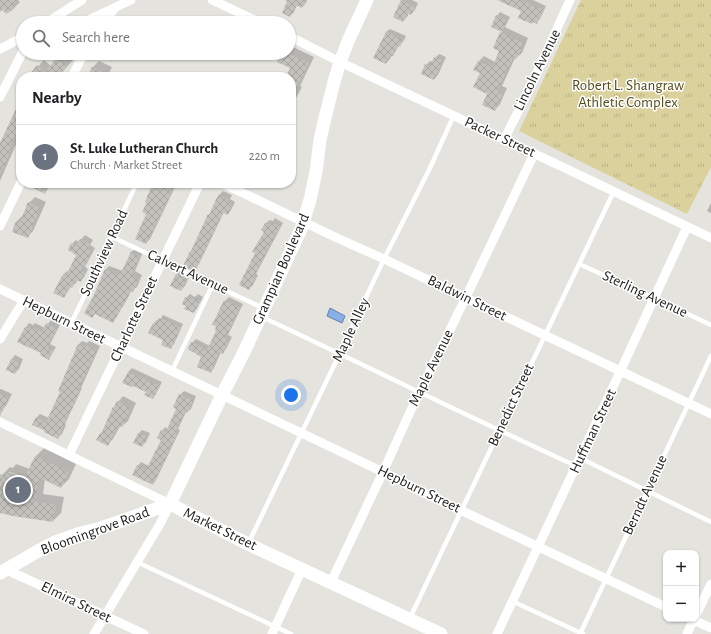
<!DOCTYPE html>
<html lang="en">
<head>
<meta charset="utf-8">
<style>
	body { margin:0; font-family:"Alegreya Sans",sans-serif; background:#f6f6f6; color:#202124 }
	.controls { position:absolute; right:12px; bottom:12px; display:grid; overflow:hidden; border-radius:8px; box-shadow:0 1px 3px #0004 }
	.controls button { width:36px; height:36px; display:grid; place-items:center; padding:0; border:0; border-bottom:1px solid #e0e0e0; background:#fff; color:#202124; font:20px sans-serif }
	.you { position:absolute; left:291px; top:395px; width:14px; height:14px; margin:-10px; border:3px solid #fff; border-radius:50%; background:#1a73e8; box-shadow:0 0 0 6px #1a73e833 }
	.badge { display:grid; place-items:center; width:26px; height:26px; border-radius:50%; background:#7c3aed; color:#fff; font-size:13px; font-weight:700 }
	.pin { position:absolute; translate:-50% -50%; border:2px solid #fff; box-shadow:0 1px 4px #0006 }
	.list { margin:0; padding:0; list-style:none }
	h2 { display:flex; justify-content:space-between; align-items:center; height:52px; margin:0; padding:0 16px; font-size:17px }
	h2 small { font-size:13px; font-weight:400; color:#757577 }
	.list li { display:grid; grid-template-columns:26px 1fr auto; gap:12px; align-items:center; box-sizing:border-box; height:64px; padding:0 16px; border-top:1px solid #e0e0e0 }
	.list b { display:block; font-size:15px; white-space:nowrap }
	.list p { margin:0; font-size:13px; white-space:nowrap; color:#757577 }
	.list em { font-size:13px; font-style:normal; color:#757577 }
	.icon { flex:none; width:22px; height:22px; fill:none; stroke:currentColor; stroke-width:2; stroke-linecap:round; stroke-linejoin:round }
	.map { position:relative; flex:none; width:711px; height:634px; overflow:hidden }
	.search { position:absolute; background:#fff; box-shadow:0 1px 3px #0004; left:16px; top:16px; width:280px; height:44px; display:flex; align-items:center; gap:10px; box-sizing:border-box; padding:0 14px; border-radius:22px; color:#757577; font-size:15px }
	.panel { position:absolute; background:#fff; box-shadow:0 1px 3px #0004; left:16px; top:72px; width:280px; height:116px; border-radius:16px }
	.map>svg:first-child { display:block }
	.park { fill:url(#park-tufts) }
	.water { fill:#86b0e6; stroke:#6683a8 }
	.shadow { fill:#0003; fill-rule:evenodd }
	.building { fill:url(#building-cross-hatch) }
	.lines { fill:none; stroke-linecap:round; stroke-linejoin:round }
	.lane { stroke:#fff; stroke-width:4.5 }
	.street { stroke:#fff; stroke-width:9 }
	.secondary { stroke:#fff; stroke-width:13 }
	.labels { text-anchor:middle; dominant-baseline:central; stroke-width:3; stroke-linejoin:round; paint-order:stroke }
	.street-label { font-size:15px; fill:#1b1b19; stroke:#fff }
	.park-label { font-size:15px; fill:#534a15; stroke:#fff }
</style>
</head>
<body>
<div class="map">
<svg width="711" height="634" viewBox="0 0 711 634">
	<defs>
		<pattern id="park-tufts" width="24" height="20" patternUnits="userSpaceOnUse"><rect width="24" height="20" fill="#dbd19c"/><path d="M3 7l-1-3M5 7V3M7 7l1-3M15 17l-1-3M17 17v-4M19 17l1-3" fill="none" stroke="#bbb386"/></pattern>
		<pattern id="building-cross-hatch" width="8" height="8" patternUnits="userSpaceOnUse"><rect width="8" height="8" fill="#c2c1bc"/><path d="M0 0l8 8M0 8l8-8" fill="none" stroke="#a6a5a1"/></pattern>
	</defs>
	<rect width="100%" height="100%" fill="#e4e3de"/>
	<!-- park -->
	<path class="park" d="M581,0H711V167L687,214L519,131Z"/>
	<!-- water -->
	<path class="water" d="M330,308L345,316L342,323L327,316Z"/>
	<!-- shadow -->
	<g class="shadow">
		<path d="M0,0H18L20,2L14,8L6,13L4,8L0,11Z"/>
		<path d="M289,0H307L306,3L302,7L297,5L294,12L290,16Z"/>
		<path d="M402,0H412L418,3L415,10L411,14L409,13L407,17L403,21L402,1Z"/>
		<path d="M510,0H533L546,6L540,19L536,22L534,21L532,23L522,10Z"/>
		<path d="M500,12L510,17L505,27L528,38L522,53L516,58H515L502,86L507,88L500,104L495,110L481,73L478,62L484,56L495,62L501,51V33L503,31L492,26L497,16Z"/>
		<path d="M130,17L137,23H124Z"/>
		<path d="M390,29L406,36L403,42L399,45L396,51L393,55H392L390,59L386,63V32Z"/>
		<path d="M289,45L314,57L300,86L302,87L291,107V77H287L291,68L282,53H289Z"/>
		<path d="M63,53H65L73,60L58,77H35L31,74L44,60L51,66Z"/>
		<path d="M439,54L446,57L438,75L434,79L426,65L430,61L433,62L435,58Z"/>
		<path d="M99,61L112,67L107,77H88L93,67Z"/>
		<path d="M277,73L284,77H273Z"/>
		<path d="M21,100V132L19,131L16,139L18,140L0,181V144Z"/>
		<path d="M291,124L296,127L291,138Z"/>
		<path d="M291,158L294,160L291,165Z"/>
		<path d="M36,183H53L51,186L45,192Z"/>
		<path d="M163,183H177L150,239L146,243L148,214L152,188L156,184L161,186Z"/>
		<path d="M267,183H282L278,188Z"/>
		<path d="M223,191L232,195L230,199L235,202L231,210L228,214L224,212L199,264L196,268L193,267L191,269V251L193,249L209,215L211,212L219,195Z"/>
		<path d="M35,197L46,202L33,231L27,237L17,221L23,215L29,203Z"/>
		<path d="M711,203V213L707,211Z"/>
		<path d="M275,218L283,223L256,274L258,275L253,285L249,289L257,253L265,231L262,230L266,223L270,220L273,221Z"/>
		<path d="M85,235L93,240L90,245L95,248L85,267L88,269L84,277L80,281L78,279L76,283L72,286H71L67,293L63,297V275L67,271L69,272L78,254L72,244L76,240L79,242Z"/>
		<path d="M135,249L143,252L135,271L142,275L137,287L132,290L116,318L113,322L94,297L106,269L109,266L123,271L131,252Z"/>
		<path d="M181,268L191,273L185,286L181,290L171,285L177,272Z"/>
		<path d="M190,294L195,297L198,294L203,297L197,308L194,312L187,305L186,298Z"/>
		<path d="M229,297L243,304L228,335L232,337L226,349L223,352H221L214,368L211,372L203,356L192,343L196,339L210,346L217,331L225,301Z"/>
		<path d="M163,315L183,324L174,344L171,348L154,323L157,320L159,321Z"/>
		<path d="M51,320L60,325L50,344L56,347L52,354L49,358L42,353L19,341L26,327L29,323L33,325L35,323L45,328Z"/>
		<path d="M82,341L87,343L89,341L100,346L81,388H82L65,424L66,425L62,434L58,437L36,418L40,414L49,418L62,391L79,344Z"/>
		<path d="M15,355L23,359L19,369L15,373L12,359Z"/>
		<path d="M132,368L162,382L156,394L153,398L128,372Z"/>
		<path d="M0,389H1L12,394L6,406L2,410L0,408Z"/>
		<path d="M184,391L196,396L191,409L187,412H186L178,429L180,430L156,480L153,484L138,466L141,462L149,466L162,439V431L165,427L168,429L177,408L180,395Z"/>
		<path d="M123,396L136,403L128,421L122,426H121L119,428L113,439L108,444L100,434L104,430L113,408Z"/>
		<path d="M142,430L150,433L146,442L142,446L138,434Z"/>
		<path d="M44,448L76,464L69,479L61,487L45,479L43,494L64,497L61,513L53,521L0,512V482L2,475L10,467L13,468L16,464L30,469L36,456ZM9,472L30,478L29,480L7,473Z"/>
	</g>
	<!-- building -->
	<g class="building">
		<path d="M0,0H19L12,5L14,9L6,14L3,10L0,12Z"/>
		<path d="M285,0H306L302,8L296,5L290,17L282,13L287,1Z"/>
		<path d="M401,0L415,7L411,15L407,13L403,22L393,17Z"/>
		<path d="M497,0H521L543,10L537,24L533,22L532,24L518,18L521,11Z"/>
		<path d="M496,15L507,21L502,32L491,27Z"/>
		<path d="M386,32L403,40L400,47L398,46L393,56L390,55L386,64L373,58Z"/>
		<path d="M500,32L524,44L516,59L513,58L497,91L503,94L495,111L482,105L487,94L473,87L480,73L473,70L478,61L492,68L499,51L493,48Z"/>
		<path d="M101,53H118L111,61Z"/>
		<path d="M281,53H288L309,63L291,99V77H286L290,68L277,62Z"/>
		<path d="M57,57L67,66L58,77H34L30,74L37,65L45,72Z"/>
		<path d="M434,57L443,61L434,80L421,74L425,64L430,66Z"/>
		<path d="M92,67L114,77H87Z"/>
		<path d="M21,98V133L17,131L10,145L13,146L0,174V143Z"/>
		<path d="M35,183H50L45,194L33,188Z"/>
		<path d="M162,183H176L146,244L135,239L146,214L142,212L147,202H145L151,187L158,190Z"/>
		<path d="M218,195L228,199L227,203L232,205L228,215L223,213L196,269L193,267L191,270L183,266L190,251H191L208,214L209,215Z"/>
		<path d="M28,202L40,208L28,238L12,232L16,221L20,222Z"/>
		<path d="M271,222L280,227L253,278L255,279L249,290L239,285L255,253L252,252L264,232L261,230L265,223L269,225Z"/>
		<path d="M80,239L90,244L87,249L92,252L82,271L85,273L81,282L76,280L72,288L70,286L64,298L53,293L63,274L66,276L76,255L68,250L71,243L76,246Z"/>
		<path d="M131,252L140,256L131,275L139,279L133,292L131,291L123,307L122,306L113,323L95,314L92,318L84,313L93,297L105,269L120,275Z"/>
		<path d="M177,272L188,277L181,291L170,286Z"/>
		<path d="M185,297L192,300L193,298L200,301L194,313L184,309L186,306L182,304Z"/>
		<path d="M224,300L240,308L225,339L229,341L223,354L219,352L211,373L197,367L201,357L188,349L191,342L207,350L216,331H215L216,326L212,325Z"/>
		<path d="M159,318L181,328L171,349L161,345L163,340L148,333L153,323L156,324Z"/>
		<path d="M46,323L57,329L47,348L53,351L49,360L40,355L41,353L17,342L25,327L29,329L30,326L42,332Z"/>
		<path d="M78,344L83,347L84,345L97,350L78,391L79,392L77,399L62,428H63L58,439L44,432V430L32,425L36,417L46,422L60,392L58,391Z"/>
		<path d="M11,359L20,363L15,374L6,370Z"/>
		<path d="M128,372L159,386L153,399L144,395L146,392L133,386L132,387L122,383Z"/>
		<path d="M0,394L9,398L0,416Z"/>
		<path d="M179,394L193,400L187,413L184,412L175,433L177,434L153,485L132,475L137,465L146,470L161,440L157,438L161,430L165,432L167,429L176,409L173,407Z"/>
		<path d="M117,401L131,408L122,427L120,426L117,431L116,430L108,446L96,440L100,433L101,434L113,407H114Z"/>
		<path d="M138,433L147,437L142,447L133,443Z"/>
		<path d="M35,456L69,472L61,488L39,477L35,501L56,505L53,522L13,516L0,513V474L6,476L7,472L25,477Z"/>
	</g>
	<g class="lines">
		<!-- lane -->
		<g class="lane">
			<path d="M112,237L263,308"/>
			<path d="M579,264L654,298L711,325"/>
			<path d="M262,317C367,366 471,418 576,466"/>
			<path d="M71,323C95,277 114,229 137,183"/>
			<path d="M172,371L213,284"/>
			<path d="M580,458L711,522"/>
			<path d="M249,542L340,353L384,259L430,168L454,115"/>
			<path d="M137,562L291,634"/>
			<path d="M512,601L583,634"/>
			<path d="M410,618L614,191"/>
			<path d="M580,634L711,356"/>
		</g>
		<!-- street -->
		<g class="street">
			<path d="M212,0L261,23"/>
			<path d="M46,23L82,0"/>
			<path d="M82,23L131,0"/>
			<path d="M103,23L115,8"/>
			<path d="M289,36L340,62L569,170L711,238"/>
			<path d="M0,49L23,37"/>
			<path d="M72,77L84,53"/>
			<path d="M0,97L23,51"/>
			<path d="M504,140L536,75L570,0"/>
			<path d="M222,183L337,238L384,259L711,414"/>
			<path d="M0,226L21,182"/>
			<path d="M0,289L383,472L420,491L666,607"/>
			<path d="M0,339L24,300"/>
			<path d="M0,422L170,504L160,524L94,634"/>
			<path d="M69,455L200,183"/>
			<path d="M8,568L13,573C57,592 100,614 144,634"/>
			<path d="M331,582L383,472L410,412L466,297L534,154"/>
			<path d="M696,615L711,584"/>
			<path d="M691,619L711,628"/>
			<path d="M272,634L302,569"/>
			<path d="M497,634L607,400L687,227"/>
			<path d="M687,634L694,619"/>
		</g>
		<!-- secondary -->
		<g class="secondary">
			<path d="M170,504L222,395L244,352L301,229L310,200L316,172L320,140L325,118L334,82L340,62L349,39L367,0"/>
			<path d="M170,504L248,544L441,634"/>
			<path d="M0,573L38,551L55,542L77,534L101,528L170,504"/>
		</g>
	</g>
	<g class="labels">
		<!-- street labels -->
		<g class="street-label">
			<text transform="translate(537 70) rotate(-64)">Lincoln Avenue</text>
			<text transform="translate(500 137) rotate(25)">Packer Street</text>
			<text transform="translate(104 253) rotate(-65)">Southview Road</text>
			<text transform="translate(281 269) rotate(-66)">Grampian Boulevard</text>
			<text transform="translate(188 272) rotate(25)">Calvert Avenue</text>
			<text transform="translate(645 294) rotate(25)">Sterling Avenue</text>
			<text transform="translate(467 298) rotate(26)">Baldwin Street</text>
			<text transform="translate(134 319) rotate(-65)">Charlotte Street</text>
			<text transform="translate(64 320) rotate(26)">Hepburn Street</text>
			<text transform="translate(351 330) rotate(-65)">Maple Alley</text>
			<text transform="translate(431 368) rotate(-64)">Maple Avenue</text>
			<text transform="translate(511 405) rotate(-65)">Benedict Street</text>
			<text transform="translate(593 431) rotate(-65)">Huffman Street</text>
			<text transform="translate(419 489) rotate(26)">Hepburn Street</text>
			<text transform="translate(645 495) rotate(-65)">Berndt Avenue</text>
			<text transform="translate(220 529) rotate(26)">Market Street</text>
			<text transform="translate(95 531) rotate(-20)">Bloomingrove Road</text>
			<text transform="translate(76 602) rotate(26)">Elmira Street</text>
		</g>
		<!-- park labels -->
		<g class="park-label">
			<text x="628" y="85">Robert L. Shangraw<tspan x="628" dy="17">Athletic Complex</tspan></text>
		</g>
	</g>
</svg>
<div class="controls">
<button>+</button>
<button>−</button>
</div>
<div class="you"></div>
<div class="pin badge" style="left:18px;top:490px;background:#6b7280">1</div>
<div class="search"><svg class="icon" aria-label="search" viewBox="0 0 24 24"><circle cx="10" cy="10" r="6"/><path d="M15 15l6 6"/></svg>Search here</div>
<section class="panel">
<h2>Nearby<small></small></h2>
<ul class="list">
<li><span class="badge" style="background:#6b7280">1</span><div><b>St. Luke Lutheran Church</b><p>Church · Market Street</p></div><em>220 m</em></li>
</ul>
</section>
</div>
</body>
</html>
